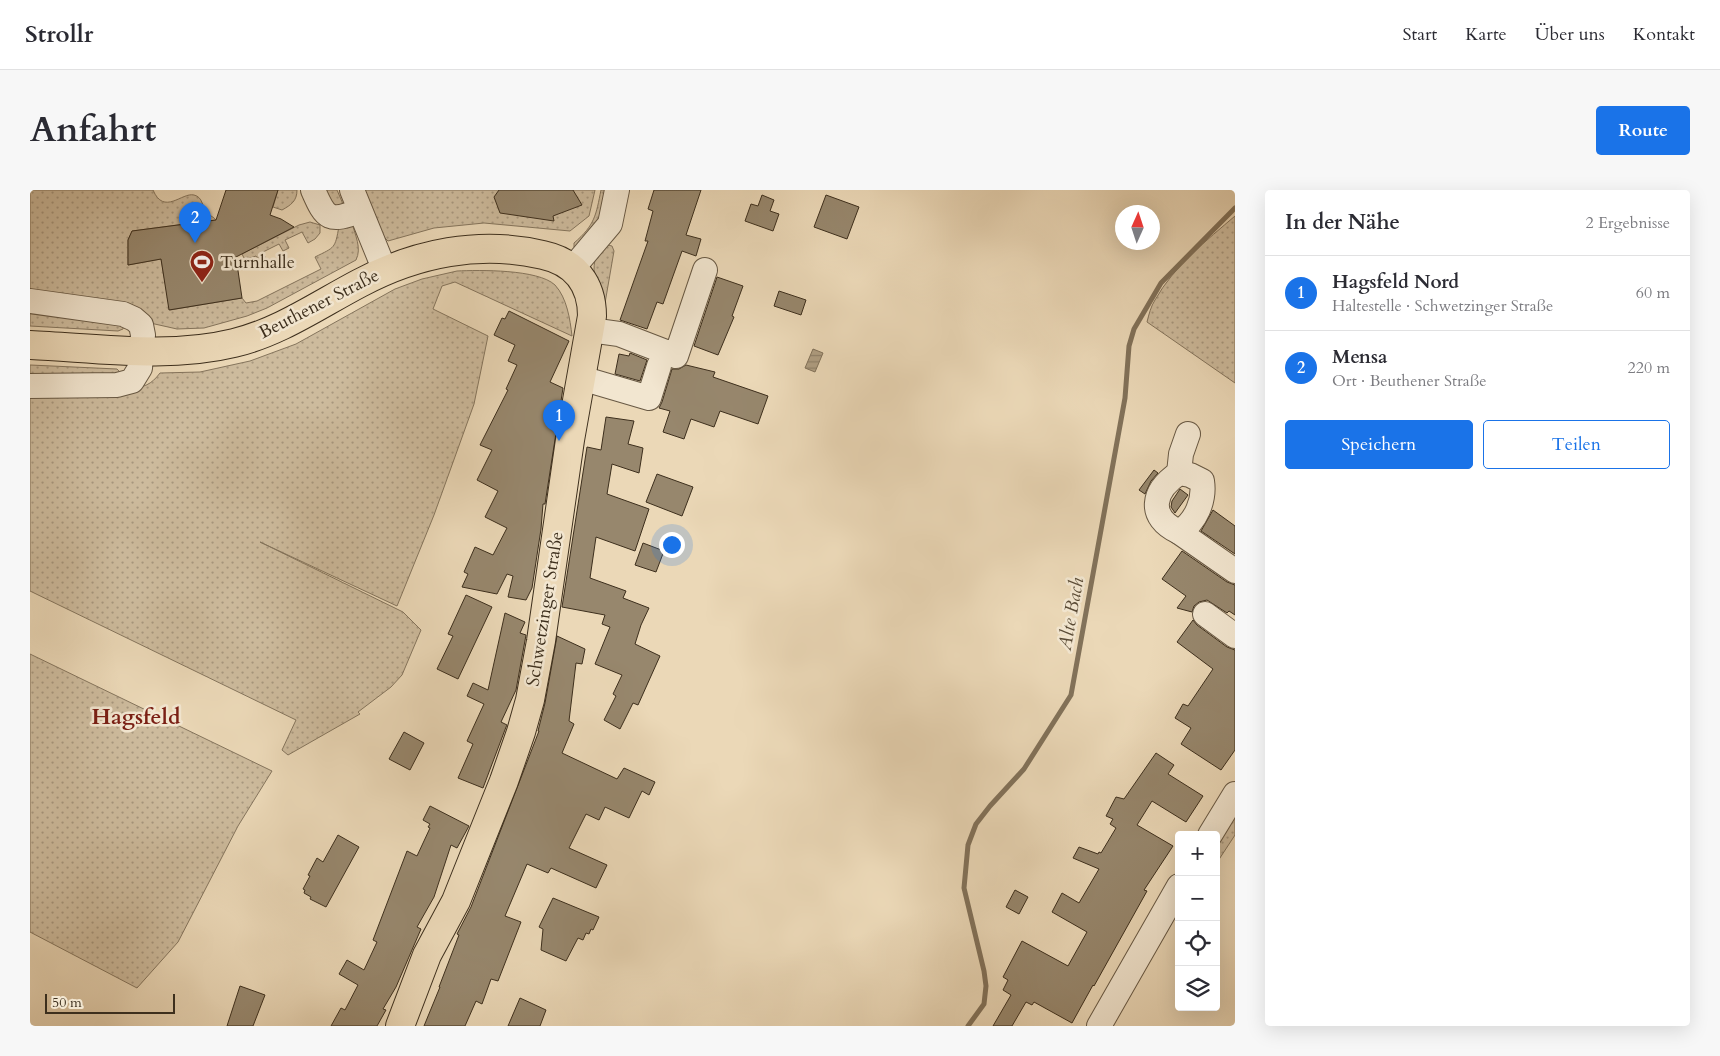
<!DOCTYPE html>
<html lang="de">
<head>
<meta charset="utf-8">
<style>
	body { margin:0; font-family:Cardo,serif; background:#f7f7f7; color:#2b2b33 }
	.controls { position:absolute; right:15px; bottom:15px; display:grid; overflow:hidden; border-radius:5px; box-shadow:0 5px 20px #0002 }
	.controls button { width:45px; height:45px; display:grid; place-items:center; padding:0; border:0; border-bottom:1px solid #e1e1e2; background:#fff; color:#2b2b33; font:25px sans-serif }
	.compass { position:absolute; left:1085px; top:15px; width:45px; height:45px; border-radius:50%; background:#fff; box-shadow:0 5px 20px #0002; rotate:3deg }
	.scale { position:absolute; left:15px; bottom:12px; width:130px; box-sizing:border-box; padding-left:5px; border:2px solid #3d2f1d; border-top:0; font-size:14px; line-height:18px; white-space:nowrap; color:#3d2f1d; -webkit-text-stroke:4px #f2e6d0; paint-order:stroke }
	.you { position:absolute; left:641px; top:354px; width:18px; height:18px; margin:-12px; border:4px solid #fff; border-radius:50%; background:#1a73e8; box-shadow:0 0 0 8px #1a73e833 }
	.badge { display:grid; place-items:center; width:32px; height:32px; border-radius:50%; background:#1a73e8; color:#fff; font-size:16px; font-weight:700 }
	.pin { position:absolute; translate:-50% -41px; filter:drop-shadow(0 1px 2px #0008) }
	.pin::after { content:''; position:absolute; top:26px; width:18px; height:15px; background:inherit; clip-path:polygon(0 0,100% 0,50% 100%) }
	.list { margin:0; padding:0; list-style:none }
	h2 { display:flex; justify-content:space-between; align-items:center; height:65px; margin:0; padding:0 20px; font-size:21px }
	h2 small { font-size:16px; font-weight:400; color:#7c7c81 }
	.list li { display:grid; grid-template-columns:32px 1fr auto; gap:15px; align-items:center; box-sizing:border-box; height:75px; padding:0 20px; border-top:1px solid #e1e1e2 }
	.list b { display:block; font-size:19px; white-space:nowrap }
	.list p { margin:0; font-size:16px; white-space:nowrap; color:#7c7c81 }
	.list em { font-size:16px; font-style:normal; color:#7c7c81 }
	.actions { display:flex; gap:10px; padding:15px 20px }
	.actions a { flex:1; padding:11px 0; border:1px solid #1a73e8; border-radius:5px; text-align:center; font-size:18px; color:#1a73e8 }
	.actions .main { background:#1a73e8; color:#fff }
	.icon { flex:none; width:28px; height:28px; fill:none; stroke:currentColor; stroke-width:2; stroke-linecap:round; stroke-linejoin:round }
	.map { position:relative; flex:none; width:1205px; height:836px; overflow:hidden; border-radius:5px }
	header { display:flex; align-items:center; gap:30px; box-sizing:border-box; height:70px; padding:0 25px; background:#fff; border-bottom:1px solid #e1e1e2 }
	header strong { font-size:24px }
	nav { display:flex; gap:28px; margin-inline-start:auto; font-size:18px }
	.intro { display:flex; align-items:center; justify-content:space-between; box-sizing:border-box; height:120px; padding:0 30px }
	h1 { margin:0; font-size:35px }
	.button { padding:12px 22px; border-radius:5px; background:#1a73e8; color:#fff; font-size:18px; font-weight:700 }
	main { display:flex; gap:30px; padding:0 30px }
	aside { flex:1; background:#fff; border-radius:5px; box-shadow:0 5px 20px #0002 }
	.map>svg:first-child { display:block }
	.grass { fill:url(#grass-dots); stroke:#85755d }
	.water { fill:url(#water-rules); stroke:#82725a }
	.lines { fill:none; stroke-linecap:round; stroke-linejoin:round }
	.stream { stroke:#82725a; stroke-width:5 }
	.building { fill:#97876d; stroke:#3d2f1d }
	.minor-casing { stroke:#685944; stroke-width:26 }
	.major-casing { stroke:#3d2f1d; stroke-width:30 }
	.minor { stroke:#f2e6d0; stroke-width:24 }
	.major { stroke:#ebd8b7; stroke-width:28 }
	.labels { text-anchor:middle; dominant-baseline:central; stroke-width:5; stroke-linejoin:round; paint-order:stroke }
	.poi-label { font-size:18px; fill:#3d2f1d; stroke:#f2e6d0; text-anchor:start }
	.street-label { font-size:18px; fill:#3d2f1d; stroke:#f2e6d0 }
	.water-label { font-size:19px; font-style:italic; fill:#5a4b36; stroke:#f2e6d0 }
	.district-label { font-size:22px; font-weight:bold; fill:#7a1f14; stroke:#f2e6d0 }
</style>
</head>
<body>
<header>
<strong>Strollr</strong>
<nav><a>Start</a><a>Karte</a><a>Über uns</a><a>Kontakt</a></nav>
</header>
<div class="intro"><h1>Anfahrt</h1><a class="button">Route</a></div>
<main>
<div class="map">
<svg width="1205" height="836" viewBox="0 0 1205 836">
	<defs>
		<pattern id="grass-dots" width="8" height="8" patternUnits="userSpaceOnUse" patternTransform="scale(1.25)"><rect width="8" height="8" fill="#cdbb9d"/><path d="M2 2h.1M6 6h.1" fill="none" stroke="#a8987f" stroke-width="1.8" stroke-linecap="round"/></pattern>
		<pattern id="water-rules" width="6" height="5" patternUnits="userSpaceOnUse" patternTransform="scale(1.25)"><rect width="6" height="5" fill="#b09f83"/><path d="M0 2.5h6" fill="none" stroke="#90826b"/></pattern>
	</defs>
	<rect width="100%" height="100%" fill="#ebd8b7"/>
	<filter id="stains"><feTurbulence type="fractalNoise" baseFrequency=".004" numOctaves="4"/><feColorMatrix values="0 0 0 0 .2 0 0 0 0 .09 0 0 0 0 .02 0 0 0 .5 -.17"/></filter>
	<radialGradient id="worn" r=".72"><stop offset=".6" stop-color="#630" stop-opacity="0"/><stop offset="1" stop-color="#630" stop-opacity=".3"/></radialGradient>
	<!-- grass -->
	<g class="grass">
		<path d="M0,0H123C134,26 152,2 164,5C173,7 172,17 177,23C180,26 184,27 186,30L102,41L98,50V75L131,69L140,120L212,108L216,113L227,111L291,79L285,67C305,57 305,59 309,36L322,33C325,45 332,58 326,70L237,118L217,126L174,138L147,139L0,106Z"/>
		<path d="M248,0H267C267,11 261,15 252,20L243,17Z"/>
		<path d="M290,0H307L313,14L303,17Z"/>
		<path d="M332,0H565L559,26L540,41L454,33L404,38L358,51L354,47Z"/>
		<path d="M571,0H578L571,30L550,54L544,57V53C565,35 566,25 571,0Z"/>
		<path d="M1205,26V193L1117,132C1119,124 1121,116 1125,110C1144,76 1177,50 1205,26Z"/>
		<path d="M280,32L290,35V43L285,49L278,53L272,42L255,50L259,58L253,61L249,54L233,62L236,69L230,72L226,66L215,70L212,64L269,35Z"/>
		<path d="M578,55L582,56L584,61L574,119C568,99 553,67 578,55Z"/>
		<path d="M427,81C449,80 508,79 525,95C537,108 540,129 542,146L425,92L412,96L403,119L458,146L444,214L404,325L367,416L230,352L373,422L391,440L372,485L361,497L328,522L330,524L258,565L252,560L266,530L0,401V201L100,199C114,197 121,195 130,183L170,182L220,171L266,154L365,99L392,89Z"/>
		<path d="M0,116L94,136L93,139L88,141L0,136Z"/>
		<path d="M0,175L87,179L92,184L0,193Z"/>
		<path d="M0,464L242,581L208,636L148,752L107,798L0,742Z"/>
		<path d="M1205,623V645L1186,674V653Z"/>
	</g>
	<!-- water -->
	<path class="water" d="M783,159L793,163L785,182L775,178Z"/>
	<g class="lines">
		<!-- stream -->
		<path class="stream" d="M938,836L954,814L956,796L954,781L934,698L938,655L946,634L960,616L994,579L1041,505L1095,208L1099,156L1104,139L1131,93L1205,18"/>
	</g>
	<!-- building -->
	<g class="building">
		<path d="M196,0H248L240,25L251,29L264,37L206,67L212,108L139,120L131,69L98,75V50L102,41L186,30Z"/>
		<path d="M469,0H543L552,15L523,26L524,31L470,23L464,7Z"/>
		<path d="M624,0H671L656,45L671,49L666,66L652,61L633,114L627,112L617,139L590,130L618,51H615L623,21L618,19Z"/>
		<path d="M732,5L744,10L740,21L749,24L743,41L715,31L721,14L728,16Z"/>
		<path d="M796,5L829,17L817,49L784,37Z"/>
		<path d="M687,87L713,96L702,126L704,127L688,165L664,156Z"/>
		<path d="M749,101L776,110L771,125L744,116Z"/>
		<path d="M479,121L539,151L520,192L533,198L515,314H513L511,339L502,398L496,410L478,407L483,386L477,384L467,404L432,397L438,384L434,382L445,357L463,365L477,338L455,327L468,301L447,290L462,260L450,255L478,200L476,199L487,175L478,171L485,155L464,145L472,128L475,129Z"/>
		<path d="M600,163L617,170L610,191L585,184L589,164L599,166Z"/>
		<path d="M656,175L685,182L683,187L738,206L728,234L690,221L684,237L661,229L654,249L633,242L640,221L629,218L632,212L642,179H649Z"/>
		<path d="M576,227L604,231L598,254L613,258L609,283L582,274L577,304L619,319L605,361L566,347L560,388L596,401L593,408L619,418L611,435L605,454L630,466L608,515L603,513L590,539L574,530L586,506L583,504L592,485L565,474L580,437L572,434L575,425L532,417L557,257L571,260Z"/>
		<path d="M1124,280L1128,283L1121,291L1115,304L1109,300Z"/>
		<path d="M627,284L663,297L652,326L616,312Z"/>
		<path d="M1150,299L1158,305L1145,323L1141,317L1142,311Z"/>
		<path d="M1183,320L1205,336V364L1171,341Z"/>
		<path d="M613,353L634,361L626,382L605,375Z"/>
		<path d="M1152,361L1197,392L1205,395V425L1199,421L1197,423L1177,410L1169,412L1164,416L1162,422L1147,418L1156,406L1132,389Z"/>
		<path d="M436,405L462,417L428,489L407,479L423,446L418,444Z"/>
		<path d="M475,423L495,432L490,443L496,445L486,500L471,532L477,535L476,537L453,598L428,588L443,554L437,551L454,514L437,506L443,493L458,500Z"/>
		<path d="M1163,430L1167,435L1197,457L1205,460V560L1191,580L1151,554L1161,538L1145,528L1153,514L1158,516L1183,479L1147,452Z"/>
		<path d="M527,446L555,459L552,474L546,473L539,531L544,534L532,563L587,589L594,578L625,592L619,605L612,601L599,628L575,617L569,630L556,624L539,658L577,675L566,698L521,678L518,683L497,674L475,726L491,732L468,791L461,789L452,814L446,811L435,836H394L410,797H409L429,745L427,744L441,717L509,541H508L515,513Z"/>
		<path d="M374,542L394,553L380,580L359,569Z"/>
		<path d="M1126,563L1144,575L1138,584L1173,606L1156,632L1122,611L1107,635L1143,656L1114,700L1117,701L1064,796L1063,795L1042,833L1004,812L1002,815L996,812L982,836H963L981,805L973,800L978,790L973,787L992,751L1038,776L1057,742L1022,722L1032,703L1049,713L1069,679L1043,668L1049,657L1068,664L1069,662L1071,663L1086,638L1080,634L1083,629L1076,626L1086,607L1094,609Z"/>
		<path d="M400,616L439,636L427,658L421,655L404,707L387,737L391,739L366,797L353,819L356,820L347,836H301L311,818L315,820L328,795L309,784L317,770L334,780L347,752L343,750L377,661L387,666L400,638L398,637L400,634L393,630Z"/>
		<path d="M308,645L329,657L296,717L280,709L281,707L274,703L275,700L273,699L280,686L278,685L287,668L293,672Z"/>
		<path d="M985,700L998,707L989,724L976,717Z"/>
		<path d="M523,708L569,727L563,740L561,739L559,744L556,743L553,750L548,748L536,771L511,760L513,739L509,737Z"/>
		<path d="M210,796L235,805L223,836H197Z"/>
		<path d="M490,808L516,820L510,836H478Z"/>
	</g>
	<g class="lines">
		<defs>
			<g id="minor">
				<path d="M283,0C296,30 299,32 330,21"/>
				<path d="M322,0L355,81"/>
				<path d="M542,79L580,34L587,0"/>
				<path d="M0,111L93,124L104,129L111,135L113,145L110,178L102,191L87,195L0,196"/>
				<path d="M560,140L589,144L646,166L675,80"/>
				<path d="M551,188L619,208L629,176"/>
				<path d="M1149,283L1160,285L1172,291C1175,310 1166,332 1149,342C1117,327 1122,301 1149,283Z"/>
				<path d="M1149,283L1151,264L1158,244"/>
				<path d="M1149,342L1205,381"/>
				<path d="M1175,424L1205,446"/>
				<path d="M1180,645L1205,604"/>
				<path d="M1069,836L1149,696"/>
			</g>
			<path id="major" d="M0,155C66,158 139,169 204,153C250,142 288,115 330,93C386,63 450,50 513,65C545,72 562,94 562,126L540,250L511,451L500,510L491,542L474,591L426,711L397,765L370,836"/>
		</defs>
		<!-- minor casing -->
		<use href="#minor" class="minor-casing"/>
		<!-- major casing -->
		<use href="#major" class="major-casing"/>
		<!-- minor -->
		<use href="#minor" class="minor"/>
		<!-- major -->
		<use href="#major" class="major"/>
	</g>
	<!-- icons -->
	<defs>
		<symbol id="stadium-pin" viewBox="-11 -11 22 30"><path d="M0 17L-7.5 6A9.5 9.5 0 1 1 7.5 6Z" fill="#8f2418" stroke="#f2e6d0"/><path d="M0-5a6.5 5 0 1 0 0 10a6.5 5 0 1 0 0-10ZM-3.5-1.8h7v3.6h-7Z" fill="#fff"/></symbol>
	</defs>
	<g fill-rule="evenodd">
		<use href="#stadium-pin" x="158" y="58" width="28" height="38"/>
	</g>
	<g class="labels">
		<!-- poi labels -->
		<g class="poi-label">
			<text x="190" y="72">Turnhalle</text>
		</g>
		<!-- street labels -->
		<g class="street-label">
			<text transform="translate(289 114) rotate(-27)">Beuthener Straße</text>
			<text transform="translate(515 419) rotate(-81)">Schwetzinger Straße</text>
		</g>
		<!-- water labels -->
		<g class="water-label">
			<text transform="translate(1041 424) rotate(-80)">Alte Bach</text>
		</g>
		<!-- district labels -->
		<g class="district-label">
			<text x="106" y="527">Hagsfeld</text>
		</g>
	</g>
	<rect width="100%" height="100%" filter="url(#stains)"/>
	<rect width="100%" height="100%" fill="url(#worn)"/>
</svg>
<div class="controls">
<button>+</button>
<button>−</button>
<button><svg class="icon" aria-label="locate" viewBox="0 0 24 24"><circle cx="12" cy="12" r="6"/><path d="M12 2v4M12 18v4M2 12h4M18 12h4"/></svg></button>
<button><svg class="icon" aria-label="layers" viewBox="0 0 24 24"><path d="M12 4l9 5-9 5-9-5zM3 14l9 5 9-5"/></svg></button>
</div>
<svg class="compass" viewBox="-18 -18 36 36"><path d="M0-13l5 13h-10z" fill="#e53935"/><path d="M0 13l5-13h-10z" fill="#7c7c81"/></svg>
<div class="scale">50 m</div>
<div class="you"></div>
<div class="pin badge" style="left:529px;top:251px">1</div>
<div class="pin badge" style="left:165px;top:53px">2</div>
</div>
<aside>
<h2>In der Nähe<small>2 Ergebnisse</small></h2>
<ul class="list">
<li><span class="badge">1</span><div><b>Hagsfeld Nord</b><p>Haltestelle · Schwetzinger Straße</p></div><em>60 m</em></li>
<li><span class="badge">2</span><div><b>Mensa</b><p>Ort · Beuthener Straße</p></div><em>220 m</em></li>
</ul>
<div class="actions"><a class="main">Speichern</a><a>Teilen</a></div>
</aside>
</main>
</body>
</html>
